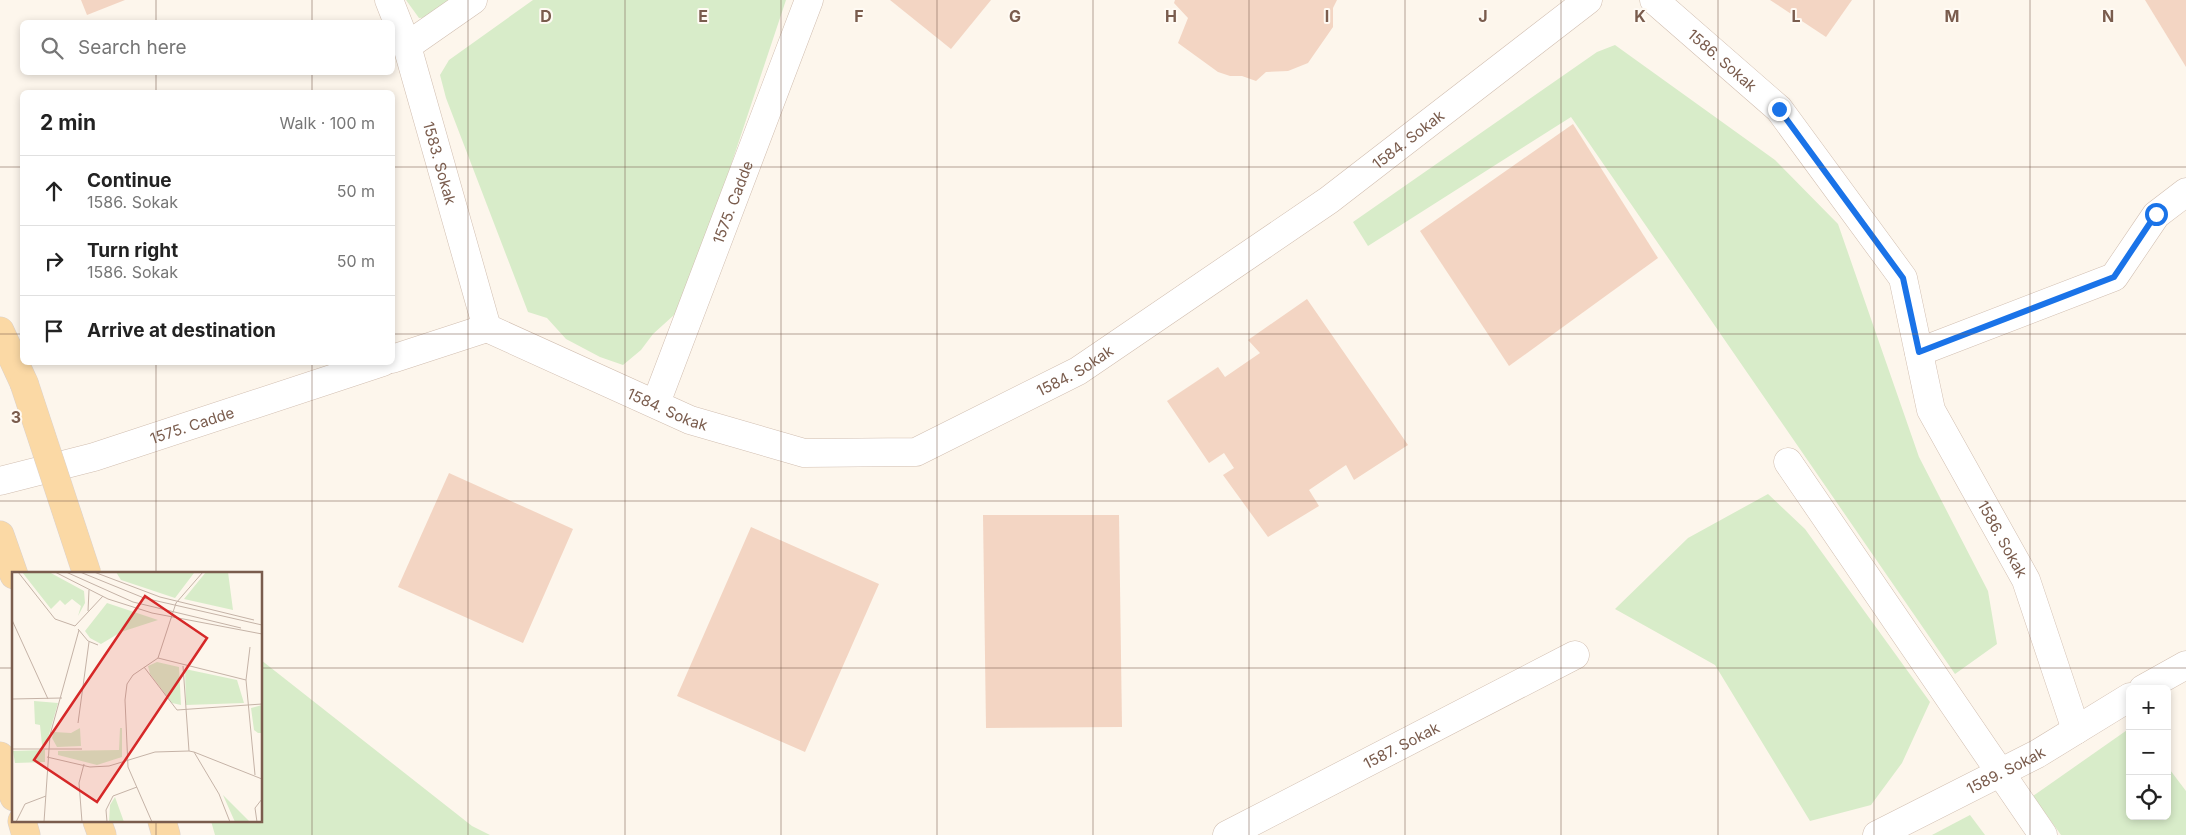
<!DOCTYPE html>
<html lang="en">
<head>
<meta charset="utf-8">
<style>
	body { margin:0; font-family:Inter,sans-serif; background:#f6f6f6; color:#222 }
	.controls { position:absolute; right:15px; bottom:15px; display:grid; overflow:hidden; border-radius:8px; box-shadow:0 2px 8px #0003 }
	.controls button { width:45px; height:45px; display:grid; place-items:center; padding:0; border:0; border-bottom:1px solid #e0e0e0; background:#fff; color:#222; font:25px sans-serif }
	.stop { position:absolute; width:15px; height:15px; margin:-11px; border:4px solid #1a73e8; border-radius:50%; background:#fff }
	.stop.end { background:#1a73e8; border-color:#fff; box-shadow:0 1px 5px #0008 }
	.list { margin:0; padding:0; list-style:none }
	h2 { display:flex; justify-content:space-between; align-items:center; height:65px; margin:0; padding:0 20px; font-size:21px }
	h2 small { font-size:16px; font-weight:400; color:#767676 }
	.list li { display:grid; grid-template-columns:32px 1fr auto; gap:15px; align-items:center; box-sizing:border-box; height:70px; padding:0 20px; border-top:1px solid #e0e0e0 }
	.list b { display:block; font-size:19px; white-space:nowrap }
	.list p { margin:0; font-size:16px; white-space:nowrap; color:#767676 }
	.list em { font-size:16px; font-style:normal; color:#767676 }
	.icon { flex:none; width:28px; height:28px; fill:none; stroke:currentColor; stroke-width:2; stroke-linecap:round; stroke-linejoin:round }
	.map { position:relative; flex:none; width:2186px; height:835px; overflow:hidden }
	.search { position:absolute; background:#fff; box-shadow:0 2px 8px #0003; left:20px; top:20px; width:375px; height:55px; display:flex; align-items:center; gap:12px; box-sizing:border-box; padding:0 18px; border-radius:8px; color:#767676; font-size:19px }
	.panel { position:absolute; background:#fff; box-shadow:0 2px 8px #0003; left:20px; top:90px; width:375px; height:275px; border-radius:8px }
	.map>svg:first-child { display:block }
	.green { fill:#d8ecc9 }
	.building { fill:#f3d5c3 }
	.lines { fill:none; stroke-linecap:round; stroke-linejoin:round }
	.street-casing { stroke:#d1beb0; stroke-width:29 }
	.primary-casing { stroke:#dad1cd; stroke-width:29 }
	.street { stroke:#fff; stroke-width:28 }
	.primary { stroke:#fbd9a5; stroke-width:28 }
	.primary-bridge-casing { stroke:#dad1cd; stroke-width:29; stroke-linecap:butt }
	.primary-bridge { stroke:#fbd9a5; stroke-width:28 }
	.route { stroke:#1a73e8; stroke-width:6 }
	.grid { fill:none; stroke:#7a5c4d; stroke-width:1; stroke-opacity:0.55 }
	.labels { text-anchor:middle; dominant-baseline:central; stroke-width:4; stroke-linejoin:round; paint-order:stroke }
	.street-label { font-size:15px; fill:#7a5c4d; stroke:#fffaf3 }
	.inset-road { fill:none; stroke:#c5b3a7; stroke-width:1 }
	.view { fill:#d62828; fill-opacity:0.15; stroke:#d62828; stroke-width:2.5 }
	.inset-edge { fill:none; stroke:#7a5c4d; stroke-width:2.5 }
	.grid-label { font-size:16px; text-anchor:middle; font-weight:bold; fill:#7a5c4d; stroke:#fffaf3; stroke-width:4; stroke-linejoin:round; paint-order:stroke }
</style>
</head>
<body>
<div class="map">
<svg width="2186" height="835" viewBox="0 0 2186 835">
	<rect width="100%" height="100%" fill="#fdf6ec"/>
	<!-- green -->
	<g class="green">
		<path d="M406,0H455L432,17L419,18Z"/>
		<path d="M533,0H786L684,306L653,334L641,350L623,365L600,357L566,339L547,318L528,312L446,98L440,75L449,60Z"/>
		<path d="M1615,45L1775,160L1838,224L1919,457L1988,591L1997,644L1955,674L1571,117L1368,246L1353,222L1597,52Z"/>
		<path d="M1768,494L1805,529L1930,702L1902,763L1871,805L1810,821L1715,665L1615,609L1688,538Z"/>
		<path d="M261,660L472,826L490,835H215L211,821H261Z"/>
		<path d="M2130,728V816H2167V766L2186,791V835H2061L2033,796Z"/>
		<path d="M1970,815L1985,835H1932Z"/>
	</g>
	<!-- building -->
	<g class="building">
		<path d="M81,0H125L87,15Z"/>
		<path d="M890,0H991L951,49Z"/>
		<path d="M1175,0H1337L1333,8V27L1308,63L1288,71L1266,72L1256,81L1242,76H1230L1218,72L1178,43L1188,18L1174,3Z"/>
		<path d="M1770,0H1852L1826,37Z"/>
		<path d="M2145,0H2186V67Z"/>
		<path d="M1573,124L1658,258L1509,366L1420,231Z"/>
		<path d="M1307,299L1408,445L1354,480L1346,465L1309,490L1319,506L1268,537L1223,475L1234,468L1224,453L1209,463L1167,401L1218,367L1225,377L1260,353L1248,340Z"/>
		<path d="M449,473L573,529L523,643L398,587Z"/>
		<path d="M983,515H1119L1122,727L986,728Z"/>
		<path d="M751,527L879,584L805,752L677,696Z"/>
	</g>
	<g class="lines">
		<defs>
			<g id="street">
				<path id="s1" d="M389,0L407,46L487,328"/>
				<path id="s2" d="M1654,0L1779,109L1903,278L1931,410L2026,580L2076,730"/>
				<path d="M407,46L473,0"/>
				<path id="s3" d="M487,328L690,420L804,453L916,452L1078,371L1329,200L1588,0"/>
				<path d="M1919,352L2114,277L2156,215L2186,192"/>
				<path d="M392,359L487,328"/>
				<path id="s4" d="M656,403L809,0"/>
				<path d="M1788,462L2043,835"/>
				<path id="s5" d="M0,481L94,457L383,362"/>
				<path d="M2143,689L2186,665"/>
				<path id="s6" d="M1227,835L1575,655"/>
				<path id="s7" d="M1877,835L2037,754L2130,697"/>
			</g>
			<g id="primary">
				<path d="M0,331L24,383"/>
				<path d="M0,535L14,575"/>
				<path d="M0,756L14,797"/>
				<path d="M22,821L26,835"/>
				<path d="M97,821L102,835"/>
				<path d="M162,821L166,835"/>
			</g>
		</defs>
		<!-- street casing -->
		<use href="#street" class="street-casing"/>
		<!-- primary casing -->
		<use href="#primary" class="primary-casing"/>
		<!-- street -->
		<use href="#street" class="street"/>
		<!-- primary -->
		<use href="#primary" class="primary"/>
		<defs>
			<path id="primary-bridge" d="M24,383L87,574"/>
		</defs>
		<!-- primary-bridge casing -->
		<use href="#primary-bridge" class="primary-bridge-casing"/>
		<!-- primary-bridge -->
		<use href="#primary-bridge" class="primary-bridge"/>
	</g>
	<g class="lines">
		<!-- route -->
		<path class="route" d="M1779,109L1903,278L1919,352L2114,277L2156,214"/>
	</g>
	<!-- grid -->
	<path class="grid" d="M156,0V22M312,0V22M468,0V835M625,0V835M781,0V835M937,0V835M1093,0V835M1249,0V835M1405,0V835M1561,0V835M1718,0V835M1874,0V835M2030,0V835M156,72V92M312,72V92M0,167H22M392,167H2186M0,334H22M392,334H2186M156,362V574M312,362V835M0,501H2186M0,668H14M261,668H2186M156,821V835"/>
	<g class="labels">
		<!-- street labels -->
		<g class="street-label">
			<text stroke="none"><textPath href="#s2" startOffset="91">1586. Sokak</textPath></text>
			<text stroke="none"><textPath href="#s3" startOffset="1038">1584. Sokak</textPath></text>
			<text stroke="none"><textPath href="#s1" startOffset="171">1583. Sokak</textPath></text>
			<text stroke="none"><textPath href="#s4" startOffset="215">1575. Cadde</textPath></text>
			<text stroke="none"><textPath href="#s3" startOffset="632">1584. Sokak</textPath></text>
			<text stroke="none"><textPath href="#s3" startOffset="198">1584. Sokak</textPath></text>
			<text stroke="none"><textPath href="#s5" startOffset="200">1575. Cadde</textPath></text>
			<text stroke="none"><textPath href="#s2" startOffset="658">1586. Sokak</textPath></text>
			<text stroke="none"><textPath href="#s6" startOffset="196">1587. Sokak</textPath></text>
			<text stroke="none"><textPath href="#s7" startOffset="144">1589. Sokak</textPath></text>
		</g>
	</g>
	<!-- overview -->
	<g transform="translate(12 572)">
		<rect width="250" height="250" fill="#fdf6ec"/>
		<path d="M10,0H37L72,19L73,31L66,44L69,34L60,27L53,33L48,28L39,37ZM104,0H181L182,1L163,26L109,8ZM194,0H216L221,38L172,27ZM95,31L146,48L109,60L89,72L78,66L73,59ZM145,90L167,95L169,133L160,131L138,102L136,94ZM173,97L225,108L232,131L174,133ZM22,129L46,131L34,173H30L28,153L23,152ZM250,133V161H246L242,158L239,136ZM68,156L69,174L45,175L40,166L42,160L59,161ZM108,156H110V185L85,193L46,183V179L107,178ZM33,178V190L3,191L1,179ZM211,223L238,250H223ZM103,225L112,250H97L98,233Z" fill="#d8ecc9"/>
		<path class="inset-road" d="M6,0L43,47L63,54M43,0L96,27L140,41L250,62M54,0L121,30L229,56M68,0L132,26L250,53M82,0L148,25L242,48M76,39L77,18M0,48L36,127M63,54L91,24M66,57L76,69L86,73M238,75L234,108L243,203M146,86L164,31L191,0M146,86L234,108M171,94L177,179L182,180L207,222L218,250M132,95L165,138L250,132M0,127L50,126M66,151L77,70M0,177H70M182,180L250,207M35,185L78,195L97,194L143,180L177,179M4,250L13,232L34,224M32,250L38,163L67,58M70,250L67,211L72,192M95,250L94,238L101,224L125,215M140,250L116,195L113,128L115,112L121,103L146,86M245,250L243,236L250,227"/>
		<path class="view" d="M133,24L195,66L85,230L22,188Z"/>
		<rect width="250" height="250" class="inset-edge"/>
	</g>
	<g class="grid-label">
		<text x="546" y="22">D</text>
		<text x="703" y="22">E</text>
		<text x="859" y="22">F</text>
		<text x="1015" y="22">G</text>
		<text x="1171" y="22">H</text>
		<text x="1327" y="22">I</text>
		<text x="1483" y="22">J</text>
		<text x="1640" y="22">K</text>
		<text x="1796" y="22">L</text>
		<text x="1952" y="22">M</text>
		<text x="2108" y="22">N</text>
		<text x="16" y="423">3</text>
	</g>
</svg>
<div class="controls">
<button>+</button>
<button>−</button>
<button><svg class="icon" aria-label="locate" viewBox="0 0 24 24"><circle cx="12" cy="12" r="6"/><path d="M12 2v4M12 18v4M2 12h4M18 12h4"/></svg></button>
</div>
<div class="stop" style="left:2156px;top:214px"></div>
<div class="stop end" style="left:1779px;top:109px"></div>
<div class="search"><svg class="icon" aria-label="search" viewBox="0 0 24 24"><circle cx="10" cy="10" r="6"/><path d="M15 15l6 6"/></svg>Search here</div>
<section class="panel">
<h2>2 min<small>Walk · 100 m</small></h2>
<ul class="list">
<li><svg class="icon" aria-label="ahead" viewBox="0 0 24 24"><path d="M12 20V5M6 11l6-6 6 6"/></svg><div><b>Continue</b><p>1586. Sokak</p></div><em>50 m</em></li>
<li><svg class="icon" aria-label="right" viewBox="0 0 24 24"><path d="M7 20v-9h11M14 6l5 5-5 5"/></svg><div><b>Turn right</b><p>1586. Sokak</p></div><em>50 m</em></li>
<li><svg class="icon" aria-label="arrive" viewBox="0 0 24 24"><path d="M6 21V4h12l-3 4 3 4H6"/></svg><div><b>Arrive at destination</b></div></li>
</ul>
</section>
</div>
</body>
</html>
